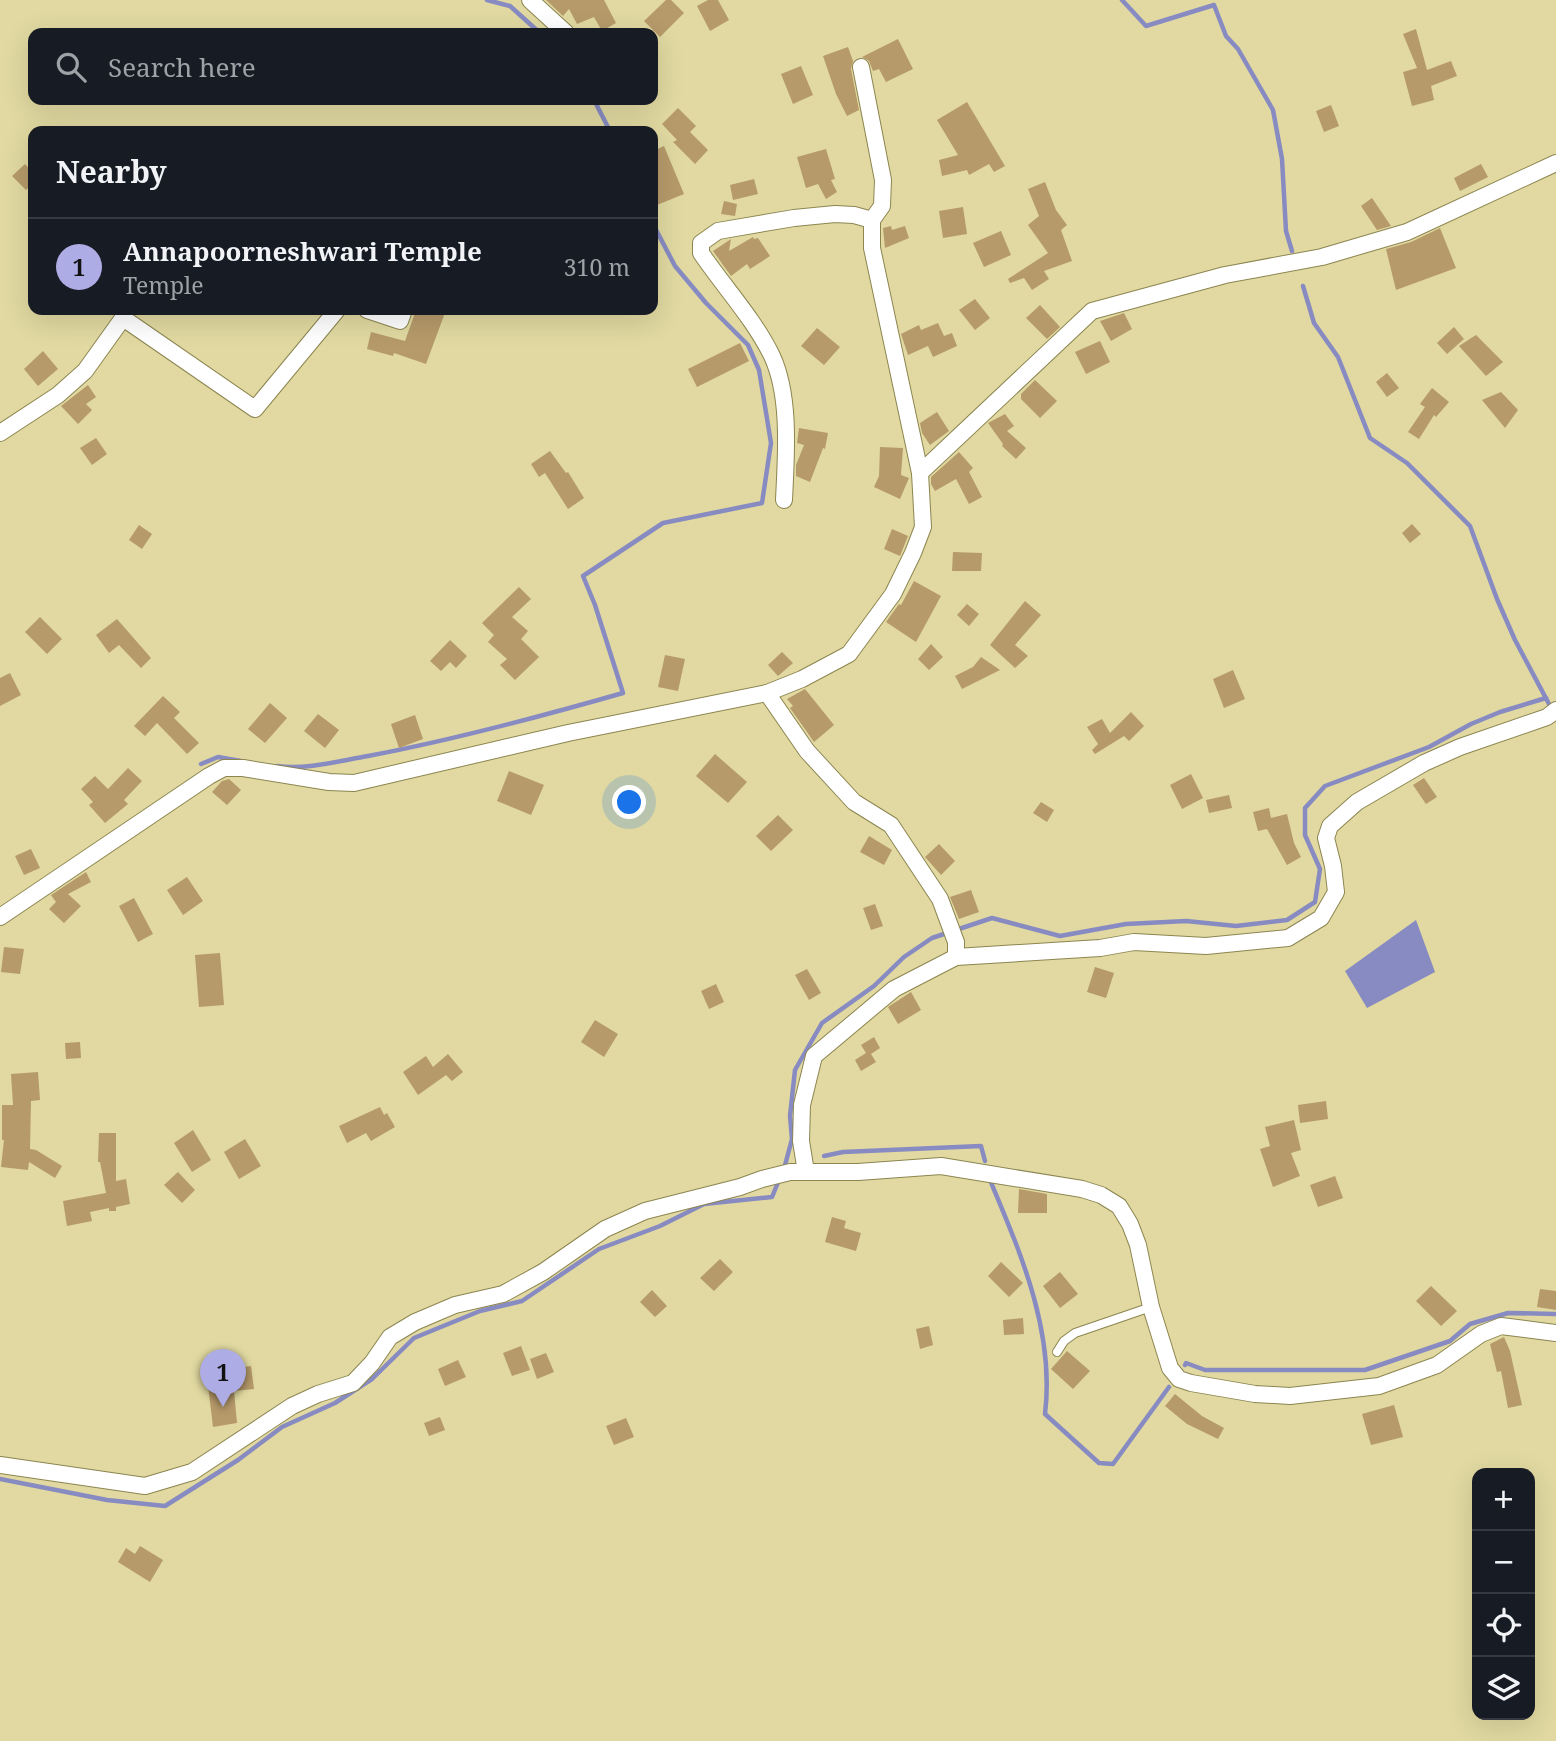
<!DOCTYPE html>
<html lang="en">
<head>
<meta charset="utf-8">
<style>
	body { margin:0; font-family:"Noto Serif",serif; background:#242831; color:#f1f3f6 }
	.controls { position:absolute; right:21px; bottom:21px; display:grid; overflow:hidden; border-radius:14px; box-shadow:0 7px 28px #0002 }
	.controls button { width:63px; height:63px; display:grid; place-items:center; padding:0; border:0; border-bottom:2px solid #363941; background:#171b24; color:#f1f3f6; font:35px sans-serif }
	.you { position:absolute; left:630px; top:803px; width:24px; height:24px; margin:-18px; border:5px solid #fff; border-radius:50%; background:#1a73e8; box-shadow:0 0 0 10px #1a73e833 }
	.badge { display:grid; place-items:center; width:46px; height:46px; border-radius:50%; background:#aeace4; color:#111; font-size:23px; font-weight:700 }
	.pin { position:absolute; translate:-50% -58px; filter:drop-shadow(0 2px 4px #0008) }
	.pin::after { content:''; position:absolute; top:37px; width:24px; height:21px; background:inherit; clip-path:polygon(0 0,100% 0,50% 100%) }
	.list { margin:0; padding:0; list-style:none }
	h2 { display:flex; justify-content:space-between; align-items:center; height:91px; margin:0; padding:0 28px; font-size:30px }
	h2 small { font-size:23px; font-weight:400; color:#9ea1a6 }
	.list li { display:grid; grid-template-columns:46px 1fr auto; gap:21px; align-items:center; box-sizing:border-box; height:98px; padding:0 28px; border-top:2px solid #363941 }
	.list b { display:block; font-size:26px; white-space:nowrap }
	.list p { margin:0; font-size:23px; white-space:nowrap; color:#9ea1a6 }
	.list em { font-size:23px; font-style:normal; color:#9ea1a6 }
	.icon { flex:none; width:38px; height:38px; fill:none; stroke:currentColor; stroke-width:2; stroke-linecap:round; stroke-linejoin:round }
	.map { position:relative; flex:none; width:1556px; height:1741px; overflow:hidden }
	.search { position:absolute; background:#171b24; box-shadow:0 7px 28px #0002; left:28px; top:28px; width:630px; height:77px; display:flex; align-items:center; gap:18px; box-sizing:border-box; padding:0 24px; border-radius:14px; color:#9ea1a6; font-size:26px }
	.panel { position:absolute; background:#171b24; box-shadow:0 7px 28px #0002; left:28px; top:126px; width:630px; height:189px; border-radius:14px }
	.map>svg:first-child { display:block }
	.water { fill:#878bc1 }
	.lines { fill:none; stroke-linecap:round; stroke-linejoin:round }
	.stream { stroke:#878bc1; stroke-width:4.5 }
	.building { fill:#b69a6a }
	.service-casing { stroke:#8c8550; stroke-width:10 }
	.minor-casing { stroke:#8c8550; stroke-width:18 }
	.service { stroke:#fff; stroke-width:8 }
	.minor { stroke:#fff; stroke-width:16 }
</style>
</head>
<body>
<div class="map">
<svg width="1556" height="1741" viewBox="0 0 1556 1741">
	<rect width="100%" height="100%" fill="#e1d9a1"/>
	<!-- water -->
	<path class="water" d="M1416,920L1435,972L1367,1008L1345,971Z"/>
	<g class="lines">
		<!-- stream -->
		<g class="stream">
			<path d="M487,0L510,6L540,33"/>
			<path d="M1122,0L1146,26L1214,5L1226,36L1238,49L1273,110L1282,159L1286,231L1292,251"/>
			<path d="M594,100L610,131"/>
			<path d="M1303,286L1314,323L1338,357L1370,438L1407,463L1470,526L1497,599L1515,640L1549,704"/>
			<path d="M201,764L218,757L241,761"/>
			<path d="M277,766C306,770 339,761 368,756C454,740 539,717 623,693L595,605L583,576L663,523L762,503L771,443L759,370L748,345L706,303L675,266L653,224"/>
			<path d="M824,1156L843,1152L981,1146L985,1161"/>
			<path d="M784,1169L792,1139L790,1116L795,1070L822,1023L874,986L904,957L932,938L992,918L1060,936L1126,924L1186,921L1236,926L1287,920L1315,902L1320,869L1305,835V808L1325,786L1429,747L1471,724L1500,712L1546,698"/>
			<path d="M990,1180C1021,1254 1055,1332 1045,1414L1099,1463L1113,1464L1169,1387"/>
			<path d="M1185,1365L1186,1363L1205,1370H1365L1450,1341L1470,1324L1508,1313L1556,1314"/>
			<path d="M0,1479L107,1500L165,1506L238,1460L282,1427L335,1403L372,1379L414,1338L480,1311L522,1301L599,1249L660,1226L704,1204L772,1197L779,1180"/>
		</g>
	</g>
	<!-- building -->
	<g class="building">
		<path d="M546,0H604L616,23L602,31L594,17L577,24L569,9L563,16Z"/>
		<path d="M666,0H671L684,13L660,37L644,21Z"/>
		<path d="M708,0H718L729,20L710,31L697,6Z"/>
		<path d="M1416,29L1427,70L1451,61L1457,76L1431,86L1434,100L1412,106L1403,72L1417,68L1403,34Z"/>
		<path d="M898,39L913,69L886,82L879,69L873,71L869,61L862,57Z"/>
		<path d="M848,47L853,61L851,69L859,110L847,116L836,94L823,56Z"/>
		<path d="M801,66L813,95L793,104L781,74Z"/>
		<path d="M967,102L1005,166L994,172L989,164L969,175L967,170L942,176L939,160L958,155L937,120Z"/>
		<path d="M1331,105L1339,126L1324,132L1316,111Z"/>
		<path d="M678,108L696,126L690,132L708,150L695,164L673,142L677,140L662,124Z"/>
		<path d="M664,146L684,194L657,205L653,193V183L658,181L653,170V151Z"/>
		<path d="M826,149L835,179L831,180L837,192L826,199L818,184L806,188L797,157Z"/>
		<path d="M25,164L33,173V183L26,190L12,176Z"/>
		<path d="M1481,164L1488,177L1460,191L1454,178Z"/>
		<path d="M754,179L758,194L733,200L730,185Z"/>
		<path d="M1045,182L1056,210L1067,225L1061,230L1072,261L1044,271L1049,279L1032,290L1024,278L1010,283L1008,279L1048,253L1028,225L1039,216L1028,189Z"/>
		<path d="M1372,198L1391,226L1377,230L1361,206Z"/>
		<path d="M724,201L737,204L735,216L721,214Z"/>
		<path d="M963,207L967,234L943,238L939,211Z"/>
		<path d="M891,226L892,230L905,226L909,238L885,248L883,228Z"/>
		<path d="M1440,228L1456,268L1396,290L1386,249L1411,242Z"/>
		<path d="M1001,231L1011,255L984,267L973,243Z"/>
		<path d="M753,237L754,239L758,238L770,256L750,269L747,264L731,276L713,251L731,239L729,251Z"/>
		<path d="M975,299L990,318L975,330L959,310Z"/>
		<path d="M1040,305L1060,327L1047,339L1026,318Z"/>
		<path d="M416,310H446L426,364L394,353L393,356L367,349L371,332L405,341Z"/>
		<path d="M1124,313L1132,329L1111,341L1100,321Z"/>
		<path d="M938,323L944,336L952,333L957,346L933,357L928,346L908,355L901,334L919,325L921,330Z"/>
		<path d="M1454,327L1464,339L1447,354L1437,343Z"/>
		<path d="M817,328L840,347L824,365L801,346Z"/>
		<path d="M1476,335L1503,362L1486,376L1459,346Z"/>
		<path d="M1100,341L1110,362L1086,374L1075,352Z"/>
		<path d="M740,343L749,361L697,387L688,369Z"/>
		<path d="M43,351L58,369L38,386L24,369Z"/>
		<path d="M1387,373L1399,388L1387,397L1376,382Z"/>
		<path d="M1035,380L1057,401L1040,418L1021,399V394Z"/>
		<path d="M88,385L96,397L86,404L92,410L78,424L61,406Z"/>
		<path d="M1432,388L1449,402L1436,417L1434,415L1419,439L1408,432L1425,407L1420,404Z"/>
		<path d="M1501,392L1518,410L1505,428L1482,400Z"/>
		<path d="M937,412L949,431L930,445L922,433L920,423Z"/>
		<path d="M1005,414L1014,426L1007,431L1026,448L1016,459L1002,446L1003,444L988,423Z"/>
		<path d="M799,428L828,433L825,449L823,448L810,482L796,476V465L804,445L797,443Z"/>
		<path d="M96,438L107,454L92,465L80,448Z"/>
		<path d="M880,447L903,448L901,475L909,478L900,499L874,487L879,476Z"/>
		<path d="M550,451L566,473L568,472L584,498L568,509L545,473L539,477L531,464Z"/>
		<path d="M959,452L973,468L969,472L982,497L969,504L956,479L935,491L931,484V477Z"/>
		<path d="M1412,524L1421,534L1410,543L1402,533Z"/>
		<path d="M139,525L152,534L142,549L129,540Z"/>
		<path d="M892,529L908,536L900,556L884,549Z"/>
		<path d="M953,552L982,553L981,571H952Z"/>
		<path d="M914,581L941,596L916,642L886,622L899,604L901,605Z"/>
		<path d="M519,587L531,599L512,617L528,631L521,639L539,657L515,680L500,665L507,659L488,642L494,635L482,623Z"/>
		<path d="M1025,601L1041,615L1015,645L1028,656L1015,668L990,645Z"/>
		<path d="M967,604L979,614L969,626L957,615Z"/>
		<path d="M40,617L62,639L47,654L25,632Z"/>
		<path d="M117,619L151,658L141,668L119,645L109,653L96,635Z"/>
		<path d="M450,640L467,656L456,668L450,662L441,671L430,661Z"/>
		<path d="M931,644L943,657L929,670L918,659Z"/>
		<path d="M782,652L793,663L778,676L768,665Z"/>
		<path d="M665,655L685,659L678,691L658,687Z"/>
		<path d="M981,657L1000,670L962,689L955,676L973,667Z"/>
		<path d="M1233,670L1245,699L1224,708L1213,679Z"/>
		<path d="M10,673L21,695L0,706V678Z"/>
		<path d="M805,689L834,725L814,742L790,708L793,706L787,699Z"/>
		<path d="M163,696L180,712L174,718L199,743L187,754L157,723L145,736L134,726Z"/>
		<path d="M270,703L287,718L265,743L248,729Z"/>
		<path d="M1131,712L1144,726L1129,741L1124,736L1095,754L1092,750L1098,744L1087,727L1102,719L1110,733Z"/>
		<path d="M318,714L339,730L325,748L304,731Z"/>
		<path d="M415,715L423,739L399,748L391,724Z"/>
		<path d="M715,754L747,782L728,803L696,776Z"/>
		<path d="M128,768L142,781L124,800L128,804L105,823L89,805L93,802L81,789L95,776L108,789Z"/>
		<path d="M509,771L544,785L531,815L497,801Z"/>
		<path d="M1191,774L1203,798L1182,809L1170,785Z"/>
		<path d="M1424,778L1437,797L1426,804L1413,785Z"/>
		<path d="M229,779L241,790L227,805L212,792L222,781Z"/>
		<path d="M1229,795L1232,808L1209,813L1206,800Z"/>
		<path d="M1041,802L1054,810L1047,822L1033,813Z"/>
		<path d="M1269,808L1271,818L1287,814L1294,843L1301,857L1287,865L1267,829L1258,831L1253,812Z"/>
		<path d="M778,815L793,830L771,851L756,836Z"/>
		<path d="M869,836L892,850L884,865L860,852Z"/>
		<path d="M939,844L955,861L941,875L925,857Z"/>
		<path d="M31,849L40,868L24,875L15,856Z"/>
		<path d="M86,872L91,882L68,894L81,906L64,923L49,909L56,902L51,895Z"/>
		<path d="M187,877L203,901L183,915L167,890Z"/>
		<path d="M971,890L979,912L959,919L950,897Z"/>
		<path d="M134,898L153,934L138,942L119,906Z"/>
		<path d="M875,904L883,926L871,930L863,908Z"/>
		<path d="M4,947L24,949L20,974L1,972Z"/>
		<path d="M220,953L224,1005L199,1007L195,955Z"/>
		<path d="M1095,967L1114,973L1106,998L1087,992Z"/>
		<path d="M807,969L821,993L809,1000L795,975Z"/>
		<path d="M716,984L724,1002L709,1009L701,991Z"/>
		<path d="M911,992L921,1010L898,1024L888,1007Z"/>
		<path d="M595,1020L618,1034L604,1057L581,1042Z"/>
		<path d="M874,1037L880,1048L871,1054L876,1062L861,1071L855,1060L866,1053L861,1045Z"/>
		<path d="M80,1042L81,1058L66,1059L65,1043Z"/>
		<path d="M448,1054L463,1072L452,1081L446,1075L418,1095L403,1072L426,1056L433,1067Z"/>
		<path d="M38,1072L40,1100L31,1101L30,1149L36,1150L62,1166L55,1178L29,1162L28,1170L1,1167L4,1140H2V1105H13L11,1074Z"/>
		<path d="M1326,1101L1328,1119L1300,1123L1298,1105Z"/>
		<path d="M380,1107L384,1115L387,1113L395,1127L371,1141L366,1133L347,1143L339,1126Z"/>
		<path d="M1294,1120L1301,1150L1291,1153L1300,1176L1273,1187L1260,1149L1270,1146L1265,1127Z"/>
		<path d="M193,1130L211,1160L192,1172L174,1143Z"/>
		<path d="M99,1133H116V1181L126,1179L130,1204L116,1207V1211H109V1208L90,1212L92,1221L67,1226L63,1201L106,1193L100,1162H98Z"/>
		<path d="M245,1139L261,1166L239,1179L224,1152Z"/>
		<path d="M178,1172L195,1190L182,1203L164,1185Z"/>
		<path d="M1335,1176L1343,1198L1318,1207L1310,1185Z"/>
		<path d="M1019,1189L1047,1194V1213H1018Z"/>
		<path d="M832,1217L846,1221L844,1228L861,1233L856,1251L825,1242Z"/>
		<path d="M720,1259L733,1272L714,1291L700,1278Z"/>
		<path d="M1001,1262L1023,1283L1009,1297L988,1276Z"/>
		<path d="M1060,1272L1078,1294L1060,1308L1043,1286Z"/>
		<path d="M1431,1286L1457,1311L1441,1326L1416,1301Z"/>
		<path d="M1540,1289L1556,1291V1310L1537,1307Z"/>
		<path d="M652,1290L667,1306L655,1317L640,1302Z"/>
		<path d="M1023,1318L1024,1334L1004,1335L1003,1320Z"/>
		<path d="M929,1326L933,1345L920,1349L916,1329Z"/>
		<path d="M1504,1337L1510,1351L1522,1405L1508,1408L1501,1371L1497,1372L1490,1344Z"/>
		<path d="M521,1346L530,1370L512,1376L503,1353Z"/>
		<path d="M1067,1351L1090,1371L1073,1389L1051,1369Z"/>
		<path d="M546,1353L554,1372L537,1379L530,1359Z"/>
		<path d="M458,1360L466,1377L445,1386L438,1369Z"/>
		<path d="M251,1366L254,1389L234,1391L237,1423L213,1427L207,1377L219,1370Z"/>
		<path d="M1175,1394L1202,1416L1224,1428L1218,1439L1187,1424L1165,1406Z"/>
		<path d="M1394,1405L1403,1437L1371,1445L1362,1414Z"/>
		<path d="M440,1417L445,1430L429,1436L424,1423Z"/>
		<path d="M626,1418L634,1437L614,1445L606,1426Z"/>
		<path d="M140,1546L163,1560L150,1582L118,1562L126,1548L135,1554Z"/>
	</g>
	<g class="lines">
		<defs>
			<path id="service" d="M1057,1352L1064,1341L1075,1333L1151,1307"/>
			<g id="minor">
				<path d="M530,0L566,33"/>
				<path d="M861,67L883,180L882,206L872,220V248L920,473"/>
				<path d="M367,310L400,321L404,310"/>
				<path d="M123,318L255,409L337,310"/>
				<path d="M0,433L58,395L85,371L123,318L126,310"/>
				<path d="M784,500C786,456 791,397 772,356C754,319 724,287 701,253V243L718,231L794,218L835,214L854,215L872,220"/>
				<path d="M767,693L807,751L854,802L891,825L940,899L956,942V957"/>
				<path d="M0,917L209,776L224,768H243L329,782L354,783L568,733L767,693L802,679L849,654L893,594L913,553L923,527L920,473L1092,311L1225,275L1322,257L1407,232L1556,163"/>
				<path d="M806,1172L801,1141L802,1105L814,1056L894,989L956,957L1100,948L1134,942L1206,946L1288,938L1321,918L1336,892L1333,866L1326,838L1330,826L1357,802L1424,763L1460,747L1547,717L1556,710"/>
				<path d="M0,1465L145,1486L192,1472L292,1406L318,1394L353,1383L372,1363L390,1337L415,1322L455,1305L503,1294L543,1272L605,1229L645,1211L740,1187L762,1179L790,1172H858L941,1166L1082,1189L1101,1195L1119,1206L1130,1224L1138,1245L1151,1307L1170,1368L1179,1379L1191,1383L1255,1394L1290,1396L1379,1386L1437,1365L1481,1334L1501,1326L1556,1333"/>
			</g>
		</defs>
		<!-- service casing -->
		<use href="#service" class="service-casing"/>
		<!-- minor casing -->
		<use href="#minor" class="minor-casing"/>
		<!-- service -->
		<use href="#service" class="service"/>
		<!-- minor -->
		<use href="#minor" class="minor"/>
	</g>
</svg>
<div class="controls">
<button>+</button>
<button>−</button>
<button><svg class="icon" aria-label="locate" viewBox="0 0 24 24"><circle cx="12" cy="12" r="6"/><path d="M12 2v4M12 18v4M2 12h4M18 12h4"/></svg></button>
<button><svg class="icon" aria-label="layers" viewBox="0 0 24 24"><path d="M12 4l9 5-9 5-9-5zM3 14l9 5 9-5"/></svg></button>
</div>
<div class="you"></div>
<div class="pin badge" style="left:223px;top:1407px">1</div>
<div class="search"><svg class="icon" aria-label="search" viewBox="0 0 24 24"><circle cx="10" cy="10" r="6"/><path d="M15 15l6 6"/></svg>Search here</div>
<section class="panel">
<h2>Nearby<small></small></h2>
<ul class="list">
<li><span class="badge">1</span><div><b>Annapoorneshwari Temple</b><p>Temple</p></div><em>310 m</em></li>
</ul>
</section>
</div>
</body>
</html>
